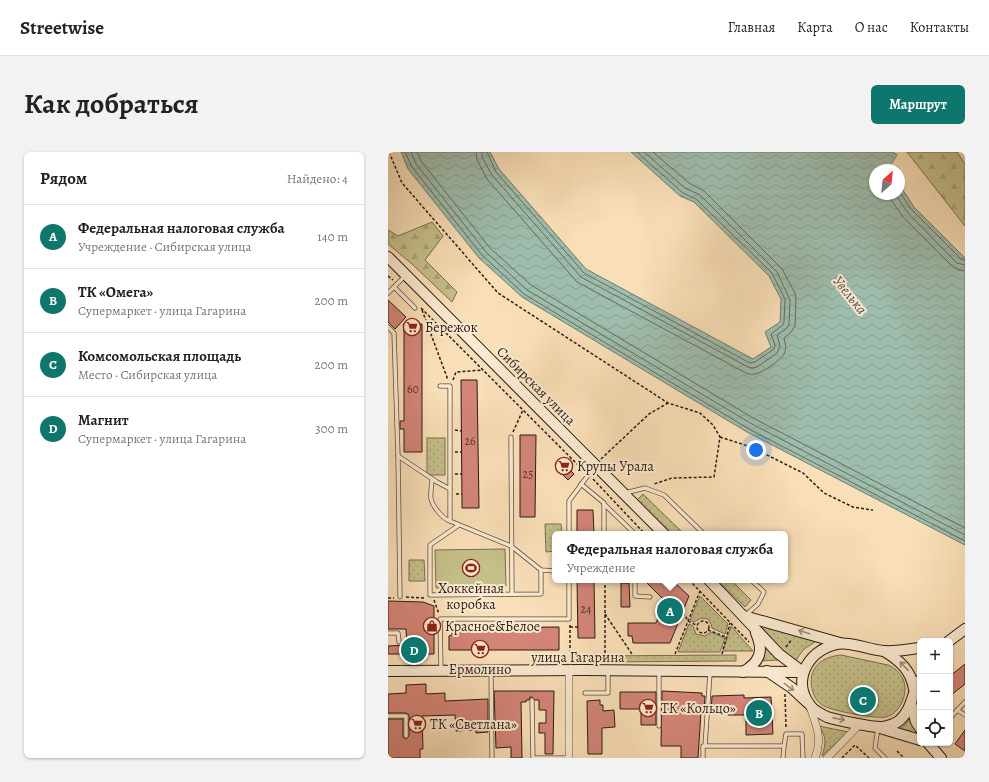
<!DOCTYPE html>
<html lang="ru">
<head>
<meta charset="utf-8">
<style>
	body { margin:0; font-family:Alegreya,serif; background:#f2f2f2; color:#222 }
	.controls { position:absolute; right:12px; bottom:12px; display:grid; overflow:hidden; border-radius:6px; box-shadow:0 1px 3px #0004 }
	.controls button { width:36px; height:36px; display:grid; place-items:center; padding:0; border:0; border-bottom:1px solid #e0e0e0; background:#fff; color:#222; font:20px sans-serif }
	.compass { position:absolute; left:481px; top:12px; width:36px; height:36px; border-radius:50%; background:#fff; box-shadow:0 1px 3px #0004; rotate:27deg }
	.you { position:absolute; left:368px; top:298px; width:14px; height:14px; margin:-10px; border:3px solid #fff; border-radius:50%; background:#1a73e8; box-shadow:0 0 0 6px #1a73e833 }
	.badge { display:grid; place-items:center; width:26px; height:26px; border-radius:50%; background:#0f766e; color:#fff; font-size:13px; font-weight:700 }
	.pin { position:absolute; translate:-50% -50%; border:2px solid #fff; box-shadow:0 1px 4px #0006 }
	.popup { position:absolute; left:164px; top:379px; width:236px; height:52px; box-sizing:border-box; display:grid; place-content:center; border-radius:6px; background:#fff; filter:drop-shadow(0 1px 3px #0005); font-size:13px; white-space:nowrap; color:#767676 }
	.popup b { font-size:15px; color:#222 }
	.popup::after { content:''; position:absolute; left:50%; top:100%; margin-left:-8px; border:8px solid transparent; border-top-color:#fff }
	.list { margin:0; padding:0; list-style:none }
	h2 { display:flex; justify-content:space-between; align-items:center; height:52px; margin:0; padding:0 16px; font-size:17px }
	h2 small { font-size:13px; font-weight:400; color:#767676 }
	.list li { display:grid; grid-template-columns:26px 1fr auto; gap:12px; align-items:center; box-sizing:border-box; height:64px; padding:0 16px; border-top:1px solid #e0e0e0 }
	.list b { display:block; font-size:15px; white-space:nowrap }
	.list p { margin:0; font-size:13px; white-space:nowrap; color:#767676 }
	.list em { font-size:13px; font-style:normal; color:#767676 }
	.icon { flex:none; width:22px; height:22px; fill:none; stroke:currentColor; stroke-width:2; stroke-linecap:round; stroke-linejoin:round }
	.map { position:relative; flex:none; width:577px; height:606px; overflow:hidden; border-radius:6px }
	header { display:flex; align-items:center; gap:24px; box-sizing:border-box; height:56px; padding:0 20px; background:#fff; border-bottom:1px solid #e0e0e0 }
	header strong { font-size:19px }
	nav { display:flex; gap:22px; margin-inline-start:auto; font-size:14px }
	.intro { display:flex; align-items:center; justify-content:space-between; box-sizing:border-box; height:96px; padding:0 24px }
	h1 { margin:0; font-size:28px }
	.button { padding:10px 18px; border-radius:6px; background:#0f766e; color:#fff; font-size:14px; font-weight:700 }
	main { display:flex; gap:24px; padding:0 24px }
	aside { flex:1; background:#fff; border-radius:6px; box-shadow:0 1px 3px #0004 }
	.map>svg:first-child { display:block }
	.grass { fill:url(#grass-dots); stroke:#786e4e }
	.forest { fill:url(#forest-firs); stroke:#786e4e }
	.garden { fill:#c5c08a; stroke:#786e4e }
	.water { fill:url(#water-waves); stroke:#707d6f }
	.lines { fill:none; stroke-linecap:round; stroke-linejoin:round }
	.shore { stroke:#646c60; stroke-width:1 }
	.building { fill:#d48578; stroke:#2b1c13 }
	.lane-casing { stroke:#5e4d3c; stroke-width:5 }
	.street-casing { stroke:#5e4d3c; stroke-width:8 }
	.secondary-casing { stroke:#2b1c13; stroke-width:12 }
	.path { stroke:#2b1c13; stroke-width:1.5; stroke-dasharray:3 2; stroke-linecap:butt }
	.lane { stroke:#fbead1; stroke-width:3.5 }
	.street { stroke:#fbead1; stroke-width:7 }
	.secondary { stroke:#fbead1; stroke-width:10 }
	.oneway { stroke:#9d8d7c }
	.labels { text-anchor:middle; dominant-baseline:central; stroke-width:4; stroke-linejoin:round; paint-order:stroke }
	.number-label { font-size:12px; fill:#55362c }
	.poi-label { font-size:14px; fill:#2b1c13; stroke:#fbead1; text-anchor:start }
	.street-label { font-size:14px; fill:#2b1c13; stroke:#fbead1 }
	.water-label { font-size:15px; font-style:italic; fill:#535449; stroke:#fbead1 }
</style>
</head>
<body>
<header>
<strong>Streetwise</strong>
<nav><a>Главная</a><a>Карта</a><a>О нас</a><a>Контакты</a></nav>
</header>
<div class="intro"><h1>Как добраться</h1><a class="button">Маршрут</a></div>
<main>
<aside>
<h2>Рядом<small>Найдено: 4</small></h2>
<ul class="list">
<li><span class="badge">A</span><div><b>Федеральная налоговая служба</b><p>Учреждение · Сибирская улица</p></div><em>140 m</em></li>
<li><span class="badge">B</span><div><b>ТК «Омега»</b><p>Супермаркет · улица Гагарина</p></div><em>200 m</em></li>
<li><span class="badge">C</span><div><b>Комсомольская площадь</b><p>Место · Сибирская улица</p></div><em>200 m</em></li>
<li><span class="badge">D</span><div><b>Магнит</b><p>Супермаркет · улица Гагарина</p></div><em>300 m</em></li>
</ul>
</aside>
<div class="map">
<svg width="577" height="606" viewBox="0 0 577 606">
	<defs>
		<pattern id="grass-dots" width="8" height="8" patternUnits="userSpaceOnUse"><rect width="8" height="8" fill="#c5c08a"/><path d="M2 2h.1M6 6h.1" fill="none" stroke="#a9a476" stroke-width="1.8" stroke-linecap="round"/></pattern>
		<pattern id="forest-firs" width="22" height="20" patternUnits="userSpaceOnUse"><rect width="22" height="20" fill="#c5c08a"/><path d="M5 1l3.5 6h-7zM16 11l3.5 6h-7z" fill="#a9a476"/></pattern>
		<pattern id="water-waves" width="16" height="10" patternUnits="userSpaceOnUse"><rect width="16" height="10" fill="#9ebdad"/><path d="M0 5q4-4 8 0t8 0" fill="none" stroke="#88a294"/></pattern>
	</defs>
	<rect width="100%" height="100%" fill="#f9dfb8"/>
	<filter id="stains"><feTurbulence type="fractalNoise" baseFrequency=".005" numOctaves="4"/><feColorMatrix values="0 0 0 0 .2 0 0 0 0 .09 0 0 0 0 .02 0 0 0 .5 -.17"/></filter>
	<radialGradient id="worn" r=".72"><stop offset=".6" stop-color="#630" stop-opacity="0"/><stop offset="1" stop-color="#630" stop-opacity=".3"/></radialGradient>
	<!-- grass -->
	<g class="grass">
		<rect x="39" y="286" width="18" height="37"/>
		<path d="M255,342L296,382H282L248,349Z"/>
		<path d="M157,372H173L174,382H167V399L158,400Z"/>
		<path d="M21,408H36L37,429H21Z"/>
		<path d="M329,428H343L363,448L357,455Z"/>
		<path d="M312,444L340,472L337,482L324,476L323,472L320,467L313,466L306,470L302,468Z"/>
		<path d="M301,472L305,474L308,482L317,484L323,480L337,486L332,500H290Z"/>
		<path d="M367,473L433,486L416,497L405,512Z"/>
		<path d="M343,474L365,499H335Z"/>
		<path d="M377,494L390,508L373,509Z"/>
		<path d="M348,503V509L204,510V504Z"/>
		<path d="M453,503L500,513C506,515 512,521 515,527C521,540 513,561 498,565C488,567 445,559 436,554C431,551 428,548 426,543C417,520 430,505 453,503Z"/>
		<path d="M524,562L532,585L508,580L518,572Z"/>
		<path d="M431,574L460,580L434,604C438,591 439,586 431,574Z"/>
	</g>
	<!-- forest -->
	<g class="forest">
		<path d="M519,0H569L577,12V74Z"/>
		<path d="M44,70L55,84L37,108L69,140L64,150L24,112L0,92V78L10,84Z"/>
	</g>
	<!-- garden -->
	<path class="garden" d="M117,397L118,434L48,436L47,398Z"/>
	<!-- water -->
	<path class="water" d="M13,0H102L111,17L198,117L365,207L383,195L377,180L392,170L393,147L381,124L306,50L292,44L243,0H505L509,3L500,17L501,18H487V42H511V32L526,55L577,106V393L359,280L134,145L91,106L20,17Z"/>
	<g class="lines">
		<!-- shore -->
		<g class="shore">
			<path d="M17,0L24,15L94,103L136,142L361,277L577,389"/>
			<path d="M23,0L28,12L98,100L139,138L364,272L577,383"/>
			<path d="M29,0L33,9L102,96L143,133L367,267L577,376"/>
			<path d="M88,0L89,8L99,27L189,130L358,221C361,222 364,223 367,222C374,221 393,208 396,202C399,196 397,191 396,186L403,180L407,174L408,147L407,141L394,117L316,39L301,31L265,0"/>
			<path d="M94,0V5L104,23L193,125L360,215L364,216L369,215L389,201L392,194L389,183L398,177L401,173L402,148L389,120L312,43L297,36L256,0"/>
			<path d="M99,0L108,20L196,121L362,211L367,210L386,197L387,193L383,182L395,173L396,170L397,147L384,121L308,47L295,41L249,0"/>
			<path d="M511,39L523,57L573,107L577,108"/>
			<path d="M499,42L515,65L565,115L571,118L577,119"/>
			<path d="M507,42L520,61L569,111L577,113"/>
		</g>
	</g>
	<!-- building -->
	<g class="building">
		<path d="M0,148L18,165L7,177L0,170Z"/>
		<path d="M16,172H34V300H16V277H12V269H16Z"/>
		<path d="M73,228H89L91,356H74Z"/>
		<path d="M132,283H148L147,365H132Z"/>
		<path d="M176,311L179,312L181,317L186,322L180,328L169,317Z"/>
		<path d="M189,358H205L206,382H189Z"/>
		<path d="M189,428H206L207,486H190Z"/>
		<path d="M256,428H284L301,444L282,491H245L244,484H240V471H268L277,449Z"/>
		<path d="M233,431H241L242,455H233Z"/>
		<path d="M0,449L35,450L46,454V502H0V494L19,493L18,477H0Z"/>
		<path d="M171,475V498H61V484L64,483V476Z"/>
		<path d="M577,512V532L562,544V524Z"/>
		<path d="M38,532V542L57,541V549L100,547V580L88,581V578L68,579L67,563L34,564L35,597H32V606H0V567H15V585L18,587L21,584V563L18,561H0V542L18,541V533Z"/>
		<path d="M106,539H166L165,602H157V581H151V571H158V558H151V548H147L144,545H142L141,548H138V550H133L134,606H123V595L108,596Z"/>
		<path d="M274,539L314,541V544H317L316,560H313L310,606H293V594H273Z"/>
		<path d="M232,540H268V573H253V557H232Z"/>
		<path d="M356,543V546L383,545L385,582L358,583V563H340V560H323L324,544Z"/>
		<path d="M212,548V553H215V559L226,558L227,575L214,576V602H200L199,549Z"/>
		<path d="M577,578V599L567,592Z"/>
	</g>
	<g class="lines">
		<defs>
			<g id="lane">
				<path d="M6,135L27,156"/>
				<path d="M0,141L17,124"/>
				<path d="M0,175L6,181L10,304L12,445"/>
				<path d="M52,234H62V337"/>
				<path d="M123,285L124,442"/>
				<path d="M10,304L49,330L62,337V369L123,394L153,418L167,419"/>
				<path d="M44,327C44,333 42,341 43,347C45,355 55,367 62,369"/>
				<path d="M193,332L216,351V382"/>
				<path d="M237,341L257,336L276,343L316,382"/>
				<path d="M216,352L245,380L244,382"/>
				<path d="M71,373L42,393V443L153,442V418"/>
				<path d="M181,382V349L207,314"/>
				<path d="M247,428V444L262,445"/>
				<path d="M358,463L370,452L376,440L363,428"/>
				<path d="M0,481H10L11,490"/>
				<path d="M53,518L52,467H181V428"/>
				<path d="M103,519L104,606"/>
				<path d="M197,541H220V520"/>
				<path d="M144,548L145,606H181"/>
				<path d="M569,558L577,563"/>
				<path d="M0,564H18V584"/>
				<path d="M562,566L577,550"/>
				<path d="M271,574V520"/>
				<path d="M490,575L487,596L497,606"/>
				<path d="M317,594L322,521"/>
				<path d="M315,606V594H396"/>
				<path d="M395,606L396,594L398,582H414L415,606"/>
			</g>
			<g id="street">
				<path d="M181,519V606"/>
				<path d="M422,555C428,572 435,588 427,606"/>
				<path d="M439,606L472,572"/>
			</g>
			<g id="secondary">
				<path d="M0,105L276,382"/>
				<path d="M321,428L391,502L415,520"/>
				<path d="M356,464L452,491"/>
				<path d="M561,489L577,477"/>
				<path d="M532,496C520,497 508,500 496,499C480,498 461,488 445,493C419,501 404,529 422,553C425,558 433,562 439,565C448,568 486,576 495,575C501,574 507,572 512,568C524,557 524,541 532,528"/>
				<path d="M496,499C511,508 523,518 526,537"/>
				<path d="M0,519L196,518L415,520"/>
				<path d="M379,519L404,536L419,550"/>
				<path d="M355,520C372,510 376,499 368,481"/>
				<path d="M523,551L528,570L532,576"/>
				<path d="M492,576L532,588"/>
				<path d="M540,591L553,606"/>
			</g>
		</defs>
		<!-- lane casing -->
		<use href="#lane" class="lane-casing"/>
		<!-- street casing -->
		<use href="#street" class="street-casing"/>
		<!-- secondary casing -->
		<use href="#secondary" class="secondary-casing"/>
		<!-- path -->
		<g class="path">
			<path d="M1,0L14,31L110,141L280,251L312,261L325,273L332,285L326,325L284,326L266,332"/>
			<path d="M0,124L5,128"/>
			<path d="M33,156L196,319"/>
			<path d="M34,158L60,228"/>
			<path d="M65,228L68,220L95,218"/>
			<path d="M67,278L73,279"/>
			<path d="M125,280L135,258"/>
			<path d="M332,285L363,295L415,321L436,341L465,355L485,358"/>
			<path d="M67,300H73"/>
			<path d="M213,307L261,262L280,251"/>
			<path d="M67,322H74"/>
			<path d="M205,327L257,382"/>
			<path d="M68,342H74"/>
			<path d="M217,428V502"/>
			<path d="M301,428L361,490"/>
			<path d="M18,445L36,446"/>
			<path d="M0,446H6"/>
			<path d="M46,448L51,462"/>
			<path d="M217,462L244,502"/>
			<path d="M294,462L297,463L300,469L308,473"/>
			<circle cx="315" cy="475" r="6"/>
			<path d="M182,473V502"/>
			<path d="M182,475H190"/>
			<path d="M320,478L338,485"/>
			<path d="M398,495L404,487"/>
			<path d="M287,502L312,439"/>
			<path d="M334,502L342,471"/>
			<path d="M397,542L398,576"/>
			<path d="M509,599L516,606"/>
			<path d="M454,606L467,593L481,606"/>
		</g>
		<!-- lane -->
		<use href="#lane" class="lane"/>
		<!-- street -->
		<use href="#street" class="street"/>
		<!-- secondary -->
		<use href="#secondary" class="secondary"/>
	</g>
	<!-- one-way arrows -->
	<defs><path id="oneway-shaft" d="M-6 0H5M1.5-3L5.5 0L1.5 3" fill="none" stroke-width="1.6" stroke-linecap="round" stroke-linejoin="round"/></defs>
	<g class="oneway">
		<use href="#oneway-shaft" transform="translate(416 480) rotate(-163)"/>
		<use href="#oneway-shaft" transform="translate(516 514) rotate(-133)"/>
		<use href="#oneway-shaft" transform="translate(401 535) rotate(37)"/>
		<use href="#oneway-shaft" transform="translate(451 567) rotate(11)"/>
	</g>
	<!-- icons -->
	<defs>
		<symbol id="supermarket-ring" viewBox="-11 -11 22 22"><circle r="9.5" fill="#fbead1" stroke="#8f2418" stroke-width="1.5"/><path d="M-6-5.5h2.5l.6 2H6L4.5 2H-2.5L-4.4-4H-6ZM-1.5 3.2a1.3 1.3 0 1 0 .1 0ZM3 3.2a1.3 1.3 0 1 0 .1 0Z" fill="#8f2418"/></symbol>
		<symbol id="stadium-ring" viewBox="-11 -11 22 22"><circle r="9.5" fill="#fbead1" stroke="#8f2418" stroke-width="1.5"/><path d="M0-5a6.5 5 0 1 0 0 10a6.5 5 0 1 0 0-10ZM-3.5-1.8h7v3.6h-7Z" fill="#8f2418"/></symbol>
		<symbol id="shop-ring" viewBox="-11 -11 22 22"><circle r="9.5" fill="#fbead1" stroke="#8f2418" stroke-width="1.5"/><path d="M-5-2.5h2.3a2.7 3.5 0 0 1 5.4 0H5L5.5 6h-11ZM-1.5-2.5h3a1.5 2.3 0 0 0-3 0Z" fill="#8f2418"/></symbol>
	</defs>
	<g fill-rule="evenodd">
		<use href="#supermarket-ring" x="14" y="165" width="20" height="20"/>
		<use href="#supermarket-ring" x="166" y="304" width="20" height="20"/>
		<use href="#stadium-ring" x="73" y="406" width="20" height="20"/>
		<use href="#shop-ring" x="34" y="464" width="20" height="20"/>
		<use href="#supermarket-ring" x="82" y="487" width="20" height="20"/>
		<use href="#supermarket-ring" x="250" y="546" width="20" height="20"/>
		<use href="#supermarket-ring" x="19" y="562" width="20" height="20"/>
	</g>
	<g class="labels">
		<!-- number labels -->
		<g class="number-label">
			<text x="25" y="237">60</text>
			<text x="82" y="289">26</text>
			<text x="140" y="322">25</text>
			<text x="198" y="457">24</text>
		</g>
		<!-- poi labels -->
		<g class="poi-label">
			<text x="37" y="175">Бережок</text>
			<text x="189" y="314">Крупы Урала</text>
			<text x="83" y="436" text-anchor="middle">Хоккейная<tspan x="83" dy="16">коробка</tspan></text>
			<text x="57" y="474">Красное&amp;Белое</text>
			<text x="92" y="517" text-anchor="middle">Ермолино</text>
			<text x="273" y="556">ТК «Кольцо»</text>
			<text x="42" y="572">ТК «Светлана»</text>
		</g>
		<!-- street labels -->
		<g class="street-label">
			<text transform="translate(148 234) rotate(45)">Сибирская улица</text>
			<text x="190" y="505">улица Гагарина</text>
		</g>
		<!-- water labels -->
		<g class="water-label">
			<text transform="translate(462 143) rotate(51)">Увелька</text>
		</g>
	</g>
	<rect width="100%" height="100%" filter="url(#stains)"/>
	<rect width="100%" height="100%" fill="url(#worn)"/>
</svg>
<div class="controls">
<button>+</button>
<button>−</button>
<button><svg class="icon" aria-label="locate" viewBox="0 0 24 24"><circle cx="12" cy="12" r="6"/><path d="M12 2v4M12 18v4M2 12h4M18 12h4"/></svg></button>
</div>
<svg class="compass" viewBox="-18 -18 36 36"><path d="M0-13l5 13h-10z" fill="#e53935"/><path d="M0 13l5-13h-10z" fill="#767676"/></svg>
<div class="you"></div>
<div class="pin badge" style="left:282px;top:459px">A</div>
<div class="popup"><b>Федеральная налоговая служба</b>Учреждение</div>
<div class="pin badge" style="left:371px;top:561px">B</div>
<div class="pin badge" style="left:475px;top:548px">C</div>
<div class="pin badge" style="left:26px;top:498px">D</div>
</div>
</main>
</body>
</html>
